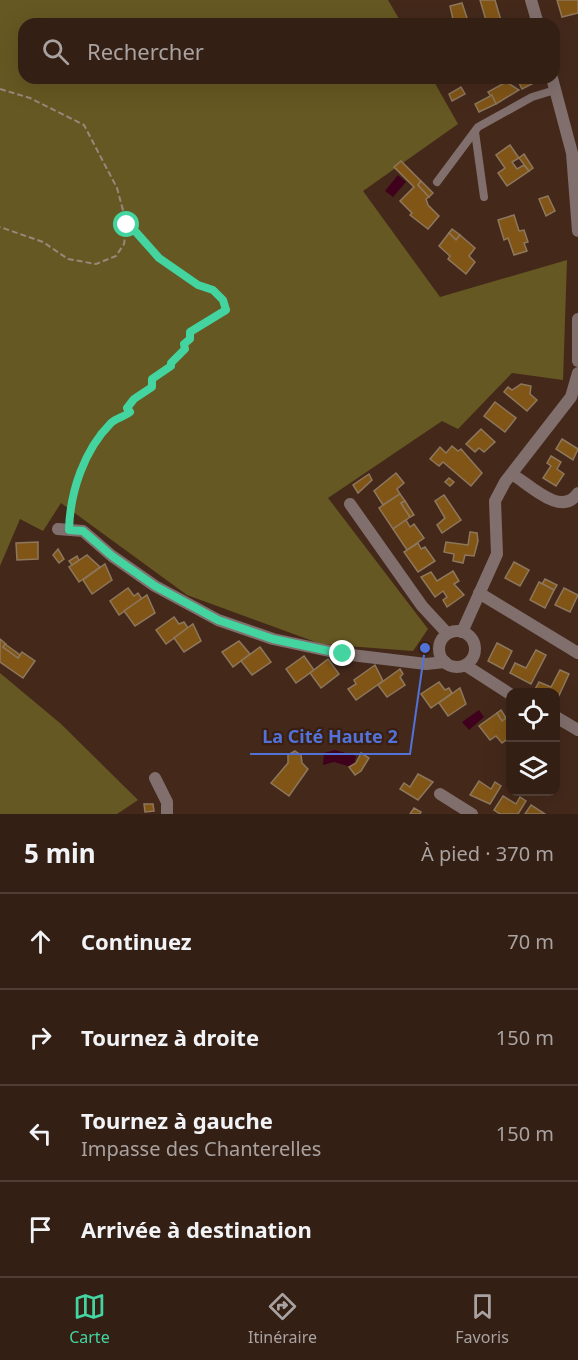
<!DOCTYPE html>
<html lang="fr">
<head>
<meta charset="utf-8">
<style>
	body { margin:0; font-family:"Noto Sans",sans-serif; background:#3b271d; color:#f1f3f6 }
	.controls { position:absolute; right:18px; bottom:18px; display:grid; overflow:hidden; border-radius:12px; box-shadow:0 6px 24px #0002 }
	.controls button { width:54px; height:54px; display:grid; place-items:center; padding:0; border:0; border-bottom:2px solid #4e3d34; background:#331f14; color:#f1f3f6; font:30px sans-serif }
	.stop { position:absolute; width:18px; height:18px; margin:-14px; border:4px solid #43d4a0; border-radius:50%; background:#fff }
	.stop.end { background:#43d4a0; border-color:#fff; box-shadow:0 2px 6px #0008 }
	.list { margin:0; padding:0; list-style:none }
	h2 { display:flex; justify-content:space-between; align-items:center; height:78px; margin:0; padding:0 24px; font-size:26px }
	h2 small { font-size:20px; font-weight:400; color:#a9a2a0 }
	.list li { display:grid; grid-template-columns:39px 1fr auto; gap:18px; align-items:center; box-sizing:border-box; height:96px; padding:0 24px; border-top:2px solid #4e3d34 }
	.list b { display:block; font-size:22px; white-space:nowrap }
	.list p { margin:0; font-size:20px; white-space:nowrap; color:#a9a2a0 }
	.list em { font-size:20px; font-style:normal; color:#a9a2a0 }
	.icon { flex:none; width:33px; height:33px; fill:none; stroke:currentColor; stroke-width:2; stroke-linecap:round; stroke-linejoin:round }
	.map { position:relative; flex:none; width:578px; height:814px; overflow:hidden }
	.search { position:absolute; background:#331f14; box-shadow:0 6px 24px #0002; left:18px; right:18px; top:18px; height:66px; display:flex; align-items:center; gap:15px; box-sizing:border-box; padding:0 21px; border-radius:18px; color:#a9a2a0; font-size:22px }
	.sheet { height:462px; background:#331f14 }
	nav { display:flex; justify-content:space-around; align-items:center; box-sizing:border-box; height:84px; border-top:2px solid #4e3d34; background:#331f14; font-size:16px; color:#a9a2a0 }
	nav a { display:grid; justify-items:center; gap:3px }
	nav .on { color:#43d4a0 }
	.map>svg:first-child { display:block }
	.green { fill:#665822 }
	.water { fill:#3f011c }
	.building { fill:#815516; stroke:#8d775d; stroke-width:1.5 }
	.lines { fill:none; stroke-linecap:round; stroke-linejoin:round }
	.path { stroke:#9c857a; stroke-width:2; stroke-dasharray:6 3; stroke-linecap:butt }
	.service { stroke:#806f6d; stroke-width:8 }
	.minor { stroke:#806f6d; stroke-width:12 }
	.route { stroke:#43d4a0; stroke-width:8 }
	.leader { fill:none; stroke:#5272d8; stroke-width:2 }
	.callout-dot { fill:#5272d8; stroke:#391f11; stroke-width:2 }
	.callout-label { font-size:18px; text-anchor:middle; font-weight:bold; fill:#5272d8; stroke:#391f11; stroke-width:4.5; stroke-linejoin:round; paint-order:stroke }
</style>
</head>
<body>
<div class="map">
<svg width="578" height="814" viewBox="0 0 578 814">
	<rect width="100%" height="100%" fill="#44291b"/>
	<!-- green -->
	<g class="green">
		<path d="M0,0H388L402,24H24V78H432L458,124L363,191L440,297L567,260L563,380L512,373L458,429L442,421L328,498L428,629L413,651L321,644L187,595L61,503L43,531L20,519L0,566Z"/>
		<path d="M0,673L61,724L138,800L117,814H0Z"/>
	</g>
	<!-- water -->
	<g class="water">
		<path d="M398,175L406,182L393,197L385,191Z"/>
		<path d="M479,710L484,717L469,730L462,722Z"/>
		<path d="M335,750L356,756L354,764L351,767L334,762L323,765L324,753Z"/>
	</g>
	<!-- building -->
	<g class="building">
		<path d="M480,0H495L502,24H487Z"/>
		<path d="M557,0H578V13L562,17Z"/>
		<path d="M462,3L469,24H454L450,6Z"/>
		<path d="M529,78L532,84L522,89L518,81Z"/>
		<path d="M506,82L519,90L496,104L488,92Z"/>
		<path d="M461,87L465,94L452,101L449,94Z"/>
		<path d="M492,95L496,104L479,112L475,104Z"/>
		<path d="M510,145L519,158L512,162L517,169L524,165L529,171L507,186L498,173L505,168L496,155Z"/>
		<path d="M524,154L533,168L529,171L519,158Z"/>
		<path d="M401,161L421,181L418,185L429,197L426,199L428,205L439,216L428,229L410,215L412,213L400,201L414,187L394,167Z"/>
		<path d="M421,181L433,193L429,197L418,185Z"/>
		<path d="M548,196L555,211L546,216L539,199Z"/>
		<path d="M514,215L519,231L524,230L528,242L524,243L527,251L514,255L508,238L504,240L498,220Z"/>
		<path d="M452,229L460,235L456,240L449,233Z"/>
		<path d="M449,233L456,240L460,235L475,248L469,256L475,262L466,274L448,259L450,256L439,246Z"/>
		<path d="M521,384L531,386L530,394L537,400L527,411L504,392L508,387L512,390Z"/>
		<path d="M495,402L516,418L505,432L484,416Z"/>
		<path d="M481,429L495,442L484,452L479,448L475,452L466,444Z"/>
		<path d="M562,439L578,449L573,460L556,449Z"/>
		<path d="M452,446L458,451L461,449L482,473L471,486L443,462L439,466L430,459L440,447L446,453Z"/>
		<path d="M551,456L561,462L557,469L564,474L556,486L543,478L551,466L547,463Z"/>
		<path d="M396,473L404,483L397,489L400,494L383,505L374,491Z"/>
		<path d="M369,474L372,480L358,493L353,485Z"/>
		<path d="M449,478L454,482L450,486L445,482Z"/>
		<path d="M400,494L405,501L401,503L410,517L393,529L379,508Z"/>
		<path d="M444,495L461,520L442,533L437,525L445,518L435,501Z"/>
		<path d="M405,501L414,515L410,517L401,503Z"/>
		<path d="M406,520L410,527L414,524L424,538L407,550L393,529Z"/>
		<path d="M470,532L477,533L478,541L474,556L465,555L463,563L453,561L454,554L444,552L446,542L468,545Z"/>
		<path d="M38,542V559L17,560L16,543Z"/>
		<path d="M418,543L421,549L425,547L435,561L418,572L404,552Z"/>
		<path d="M58,549L64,559L59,563L53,555Z"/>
		<path d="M87,555L100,567L79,582L69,567Z"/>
		<path d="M77,556L79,560L72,565L69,561Z"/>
		<path d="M514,562L529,570L520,586L505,578Z"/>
		<path d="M105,564L112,580L92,594L83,580Z"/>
		<path d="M453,571L459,581L454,584L464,595L447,607L443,600L447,597L443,591L435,597L421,577L431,572L437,581Z"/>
		<path d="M545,579L557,585L554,590L542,584Z"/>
		<path d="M539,582L554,590L545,608L530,600Z"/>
		<path d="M128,588L134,596L138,593L142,599L119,615L110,601Z"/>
		<path d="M564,588L578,595L570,612L555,605Z"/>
		<path d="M147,595L155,613L135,626L124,611Z"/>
		<path d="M174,617L179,624L184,622L188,628L166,644L156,630Z"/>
		<path d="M193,624L201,641L184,652L174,638Z"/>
		<path d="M0,639L6,644L3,647L18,658L22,652L35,661L23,678L0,662Z"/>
		<path d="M239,641L250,654L233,667L222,652Z"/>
		<path d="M497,643L512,651L503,669L488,661Z"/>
		<path d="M5,644L20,655L18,658L3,647Z"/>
		<path d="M260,647L271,662L252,675L241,661Z"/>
		<path d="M536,650L546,655L531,684L510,673L515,663L526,668Z"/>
		<path d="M304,656L314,670L296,683L286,669Z"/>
		<path d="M328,659L339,674L321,688L310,673Z"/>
		<path d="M375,665L383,681L356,700L348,689L356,684L354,680Z"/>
		<path d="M400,669L403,674L400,677L405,685L387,697L378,685Z"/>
		<path d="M560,670L569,674L556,702V692L534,691L539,682L551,687Z"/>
		<path d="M439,682L445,690L449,688L452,693L431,708L421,694Z"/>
		<path d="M460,688L466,704L448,716L439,703Z"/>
		<path d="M501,710L506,718L502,721L497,713Z"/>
		<path d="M497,713L502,721L506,718L510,724L508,727L510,737L502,743L496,736L490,740L479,726Z"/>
		<path d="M295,751L301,755L302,763L308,769L289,796L271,783L288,763V755Z"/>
		<path d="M361,753L369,758L361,771L355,775L349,767L356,763Z"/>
		<path d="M418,774L433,782L418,800L400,789L404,783L410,787Z"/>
		<path d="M479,781L491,789L495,782L501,786L490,804L470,795Z"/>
		<path d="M503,796L516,804L520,797L526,801L518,814H500L494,810Z"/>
		<path d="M144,804H153L154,811L145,812Z"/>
		<path d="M531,805L545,814H525Z"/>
		<path d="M414,808L421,812L420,814H410Z"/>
	</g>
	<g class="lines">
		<!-- path -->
		<g class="path">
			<path d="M0,89L30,98L84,125L117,188L127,225L124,244L116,256L96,264L68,259L43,242L0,227"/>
			<path d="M70,516L89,449L111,424L130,412L127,408L145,389L151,387L152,379L171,366L185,349L184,344L190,339V332L226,310L223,300L213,290L198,285L159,258L127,222"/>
		</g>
		<!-- service -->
		<g class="service">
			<path d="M475,132L484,197"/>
			<path d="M437,182L478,127L532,97L555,90"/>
		</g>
		<!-- minor -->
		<g class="minor">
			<path d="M531,0L538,24"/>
			<path d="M552,78L572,153L578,231"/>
			<path d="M578,319V361"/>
			<path d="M512,474C530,485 562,518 578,493"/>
			<path d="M350,504L422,606L447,633"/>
			<path d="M58,529L83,531L112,556L155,586L218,620L273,639L343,654L426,664L445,662"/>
			<path d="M479,593L578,653"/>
			<circle cx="457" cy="649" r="18"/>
			<path d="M462,632L497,554L495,501L505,482L571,397L578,373"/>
			<path d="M465,665L510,694"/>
			<path d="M556,717L578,730"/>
			<path d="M155,778L167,802V814"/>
			<path d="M440,794L472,814"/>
		</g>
	</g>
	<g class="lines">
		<!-- route -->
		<path class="route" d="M127,225V222L159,258L198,285L213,290L223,300L226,310L190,332V339L184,344L185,349L171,363V366L152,379V387L134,399L127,408L130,412C124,417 116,418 111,423C84,450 70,492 69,530L83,531L112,556L155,586L218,620L273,639L343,654"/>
	</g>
	<!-- callouts -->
	<path class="leader" d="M425 648L410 754H250"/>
	<circle class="callout-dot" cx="425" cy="648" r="6"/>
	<g class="callout-label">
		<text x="330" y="743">La Cité Haute 2</text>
	</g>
</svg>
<div class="controls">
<button><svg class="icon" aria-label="locate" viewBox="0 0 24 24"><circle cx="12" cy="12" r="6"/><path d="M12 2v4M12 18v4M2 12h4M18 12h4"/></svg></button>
<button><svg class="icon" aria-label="layers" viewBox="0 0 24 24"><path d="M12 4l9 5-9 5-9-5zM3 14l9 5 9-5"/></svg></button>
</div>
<div class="stop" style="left:127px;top:225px"></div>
<div class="stop end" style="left:343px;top:654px"></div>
<div class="search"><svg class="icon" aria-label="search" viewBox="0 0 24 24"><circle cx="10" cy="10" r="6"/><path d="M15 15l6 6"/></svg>Rechercher</div>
</div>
<section class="sheet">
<h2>5 min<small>À pied · 370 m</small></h2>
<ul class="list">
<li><svg class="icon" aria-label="ahead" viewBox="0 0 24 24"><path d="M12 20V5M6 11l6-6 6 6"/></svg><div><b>Continuez</b></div><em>70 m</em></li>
<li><svg class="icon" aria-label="right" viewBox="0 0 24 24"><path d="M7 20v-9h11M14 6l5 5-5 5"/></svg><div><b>Tournez à droite</b></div><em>150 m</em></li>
<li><svg class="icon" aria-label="left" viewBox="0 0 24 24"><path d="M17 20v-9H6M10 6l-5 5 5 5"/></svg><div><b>Tournez à gauche</b><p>Impasse des Chanterelles</p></div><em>150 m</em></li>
<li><svg class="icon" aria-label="arrive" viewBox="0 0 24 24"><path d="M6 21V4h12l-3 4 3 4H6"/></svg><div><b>Arrivée à destination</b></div></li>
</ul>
</section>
<nav>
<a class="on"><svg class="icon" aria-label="map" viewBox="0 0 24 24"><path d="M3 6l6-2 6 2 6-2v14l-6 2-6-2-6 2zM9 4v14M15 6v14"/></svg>Carte</a>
<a><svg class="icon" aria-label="directions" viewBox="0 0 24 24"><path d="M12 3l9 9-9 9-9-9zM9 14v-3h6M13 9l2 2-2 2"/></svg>Itinéraire</a>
<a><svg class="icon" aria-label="saved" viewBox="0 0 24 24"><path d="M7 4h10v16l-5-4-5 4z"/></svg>Favoris</a>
</nav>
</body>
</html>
